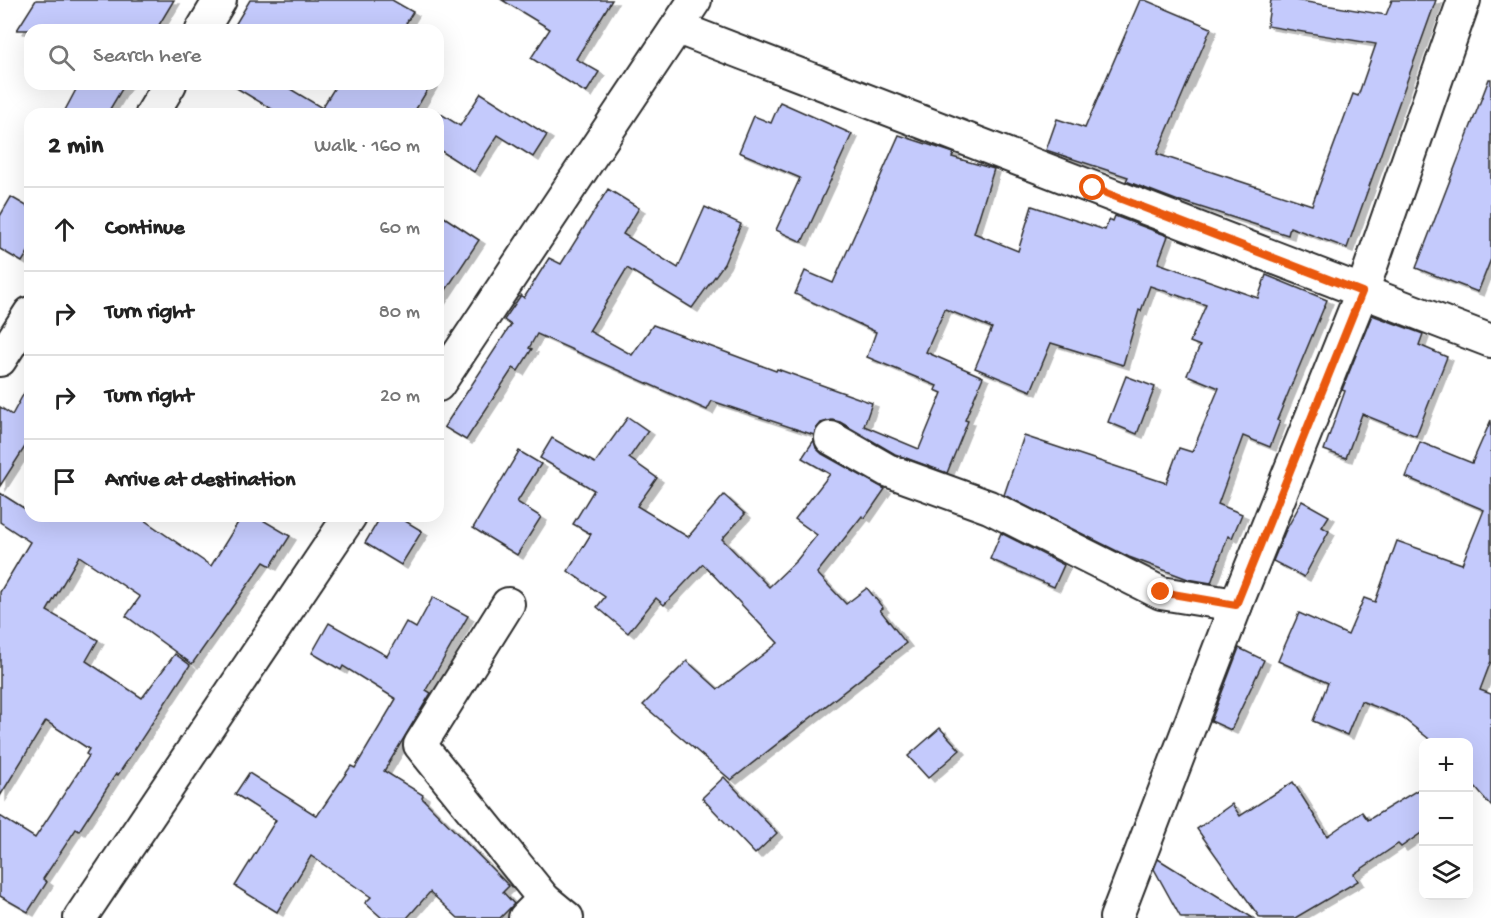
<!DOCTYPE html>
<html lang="en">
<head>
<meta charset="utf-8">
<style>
	body { margin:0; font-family:"Gochi Hand",sans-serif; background:#f2f2f2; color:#222 }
	.controls { position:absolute; right:18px; bottom:18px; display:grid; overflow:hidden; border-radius:12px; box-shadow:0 6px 24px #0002 }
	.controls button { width:54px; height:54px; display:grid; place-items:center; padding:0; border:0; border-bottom:2px solid #e0e0e0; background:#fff; color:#222; font:30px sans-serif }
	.stop { position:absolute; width:18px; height:18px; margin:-14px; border:4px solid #ea580c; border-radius:50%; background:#fff }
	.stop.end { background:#ea580c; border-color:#fff; box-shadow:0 2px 6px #0008 }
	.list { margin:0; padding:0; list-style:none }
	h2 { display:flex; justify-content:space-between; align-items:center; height:78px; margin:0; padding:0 24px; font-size:26px }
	h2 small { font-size:20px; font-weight:400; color:#767676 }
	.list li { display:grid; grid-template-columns:39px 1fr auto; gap:18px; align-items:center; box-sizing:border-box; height:84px; padding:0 24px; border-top:2px solid #e0e0e0 }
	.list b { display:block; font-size:22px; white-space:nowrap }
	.list em { font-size:20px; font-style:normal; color:#767676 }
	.icon { flex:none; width:33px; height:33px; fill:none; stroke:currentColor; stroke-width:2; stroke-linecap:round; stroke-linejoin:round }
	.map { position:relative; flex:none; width:1491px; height:918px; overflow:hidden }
	.search { position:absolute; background:#fff; box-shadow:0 6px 24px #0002; left:24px; top:24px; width:420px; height:66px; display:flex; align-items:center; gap:15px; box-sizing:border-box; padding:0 21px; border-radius:18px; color:#767676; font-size:22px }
	.panel { position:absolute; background:#fff; box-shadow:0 6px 24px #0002; left:24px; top:108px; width:420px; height:414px; border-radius:18px }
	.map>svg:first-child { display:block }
	.building { fill:#c4cafc; stroke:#2b2b2b; stroke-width:1.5; filter:url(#shadow) }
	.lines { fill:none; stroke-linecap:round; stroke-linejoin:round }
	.minor-casing { stroke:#2b2b2b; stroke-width:36 }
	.minor { stroke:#fff; stroke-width:32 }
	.route { stroke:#ea580c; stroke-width:8 }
</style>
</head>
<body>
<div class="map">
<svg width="1491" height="918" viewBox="0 0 1491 918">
	<defs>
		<filter id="shadow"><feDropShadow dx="6" dy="4" stdDeviation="0" flood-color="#0004"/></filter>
	</defs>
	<rect width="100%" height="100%" fill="#fff"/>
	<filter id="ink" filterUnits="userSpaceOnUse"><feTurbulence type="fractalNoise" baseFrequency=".0167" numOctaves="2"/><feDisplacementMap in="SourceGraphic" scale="12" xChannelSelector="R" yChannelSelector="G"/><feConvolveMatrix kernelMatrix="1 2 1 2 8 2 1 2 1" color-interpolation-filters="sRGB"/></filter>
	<g filter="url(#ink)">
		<!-- building -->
		<g class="building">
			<path d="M36,0H174L156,30H17Z"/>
			<path d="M250,0H392L413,12L402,30H232Z"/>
			<path d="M502,0H612L576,59L599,72L586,93L531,58L550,29Z"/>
			<path d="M1140,0H1145L1211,28L1157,154L1312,205L1353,94L1358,96L1376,44L1267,26L1271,0H1294L1386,15L1392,0H1436L1347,248L1290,227L1288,235L1181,201V202L1126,181L1128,177L1046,150L1057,119L1085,128Z"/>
			<path d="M1489,79H1491V259L1478,292L1416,268Z"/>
			<path d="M79,84H125L107,114H63Z"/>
			<path d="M230,84H282L322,108L337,84H431L413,114H280Z"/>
			<path d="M481,93L547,135L533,157L498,135L474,172L438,149V112L460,126Z"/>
			<path d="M780,102L852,134L802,242L776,230L800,178L739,152L754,116L771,123Z"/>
			<path d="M899,135L954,153L952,157L994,169L974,233L1018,251L1032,206L1105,230L1109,219L1113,221L1115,216L1168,236L1158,263L1258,298L1266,275L1327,300L1277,420L1280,421L1270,447L1243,436L1218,504L1242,514L1232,538L1228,536L1211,583L1188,579L1129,557L1004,495L1024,436L1166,483L1179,448L1192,452L1219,388L1187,375L1200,346L1190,342L1206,305L1150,286L1141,311L1139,310L1123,365L1051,343L1031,391L975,368L992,328L945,309L926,352L983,377L965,420L968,421L947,473L895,454L840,422L832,420L821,423L816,429L814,435L712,401L707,410L537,334L529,348L532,349L518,371L513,368L466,440L444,427L511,325L504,320L521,295L524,298L549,258L561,264L608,189L639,208L623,234L678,268L705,207L741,224L724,264L692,308L627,268L589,331L632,355L653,325L776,371L777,369L872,403L864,426L919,449L942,393L935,390L937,386L867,357L876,332L795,294L805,271L833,283Z"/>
			<path d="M11,197L30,208V249L22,262L0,249V216Z"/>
			<path d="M438,213L479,240L438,302Z"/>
			<path d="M1372,315L1423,334L1419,345L1447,357L1416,436L1362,414L1346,458L1324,450L1345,391L1342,390Z"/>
			<path d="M1126,376L1155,387L1137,434L1108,422Z"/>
			<path d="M30,382V439L0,486V407L12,415Z"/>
			<path d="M628,417L648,431L629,458L657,478L637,506L688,537L724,495L745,514L722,539L769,587L797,560L817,535L795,519L830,474L802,458L814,440L816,448L822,454L885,489L865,518L862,516L817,573L846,604L867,588L883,608L880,610L906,643L731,780L643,705L687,661L718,689L778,643L703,564L664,605L656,598L628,633L597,607L605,597L568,571L591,534L573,524L594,490L540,458L552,438L595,463Z"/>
			<path d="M1491,420V661L1480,690L1491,694V806L1468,779V742H1433L1400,716L1361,701L1347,735L1313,721L1328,683L1278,661L1299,613L1348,635L1364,598L1375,602L1397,541L1462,564L1484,510L1406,477L1420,442L1472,463Z"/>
			<path d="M519,451L541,464L517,502L541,517L517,555L473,528Z"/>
			<path d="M0,493L30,512V516H138L211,566L242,516H256L290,536L271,566L264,562L192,664L126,616L140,597L79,556L47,611L98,640L86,661L142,698L175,654L190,665L118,775L116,774L79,831L76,829L43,879L47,882L28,912L0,896V816L35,838L89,756L86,754L89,749L46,721L0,796V592L30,542L0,522Z"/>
			<path d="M1302,501L1329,516L1322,527L1329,531L1304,577L1273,561L1285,532Z"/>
			<path d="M381,516H397L422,531L401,565L365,543Z"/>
			<path d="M1001,533L1064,565L1054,587L990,559Z"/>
			<path d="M433,597L468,616L426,690L431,693L384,771L423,795L422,798L509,886L503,892L514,904L500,918H458L430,892L407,918H382L365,903L371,897L311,856L277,912L235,886L276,820L235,794L249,773L317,816L351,766L355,768L396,699L343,666L341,670L312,653L329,623L387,656L406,622L416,628Z"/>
			<path d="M1239,648L1264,660L1231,730L1211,721Z"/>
			<path d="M940,728L960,750L928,778L908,756Z"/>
			<path d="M724,777L777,833L755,854L702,798Z"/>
			<path d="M1293,782L1327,836L1362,812L1368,820L1424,786V831L1401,847L1398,844L1354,874L1358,881L1295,918H1260L1197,829L1232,804L1240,816Z"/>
			<path d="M1158,859L1253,918H1181L1154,869Z"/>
		</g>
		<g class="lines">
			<defs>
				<g id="minor">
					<path d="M678,28L1491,341"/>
					<path d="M202,30L220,0"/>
					<path d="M152,114L170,84"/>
					<path d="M0,360L30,313"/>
					<path d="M438,385L695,0"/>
					<path d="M831,438L887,470L989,507L1161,593L1236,605"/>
					<path d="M508,604L420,745L544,899"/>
					<path d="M80,918L350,516"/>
					<path d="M525,918L544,899L567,918"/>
					<path d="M1116,918L1236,605L1362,292L1464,0"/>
				</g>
			</defs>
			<!-- minor casing -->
			<use href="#minor" class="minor-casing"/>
			<!-- minor -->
			<use href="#minor" class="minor"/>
		</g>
	</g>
	<g class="lines" filter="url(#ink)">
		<!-- route -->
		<path class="route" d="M1093,188L1362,292L1236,605L1161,592"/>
	</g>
</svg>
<div class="controls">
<button>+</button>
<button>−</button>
<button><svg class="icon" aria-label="layers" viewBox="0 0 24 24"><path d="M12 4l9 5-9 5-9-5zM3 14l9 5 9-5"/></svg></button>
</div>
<div class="stop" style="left:1093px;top:188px"></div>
<div class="stop end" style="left:1161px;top:592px"></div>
<div class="search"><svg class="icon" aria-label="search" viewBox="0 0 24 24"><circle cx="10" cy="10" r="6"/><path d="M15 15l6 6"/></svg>Search here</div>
<section class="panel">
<h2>2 min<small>Walk · 160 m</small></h2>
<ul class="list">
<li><svg class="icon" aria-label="ahead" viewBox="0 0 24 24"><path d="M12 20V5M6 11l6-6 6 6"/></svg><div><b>Continue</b></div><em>60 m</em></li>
<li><svg class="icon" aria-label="right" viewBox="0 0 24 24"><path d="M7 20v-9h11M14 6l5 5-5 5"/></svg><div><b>Turn right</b></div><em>80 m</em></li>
<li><svg class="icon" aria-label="right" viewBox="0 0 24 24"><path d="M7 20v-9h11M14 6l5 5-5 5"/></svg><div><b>Turn right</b></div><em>20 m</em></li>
<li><svg class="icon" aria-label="arrive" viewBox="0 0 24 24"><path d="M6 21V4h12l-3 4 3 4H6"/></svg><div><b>Arrive at destination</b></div></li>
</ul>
</section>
</div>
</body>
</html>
